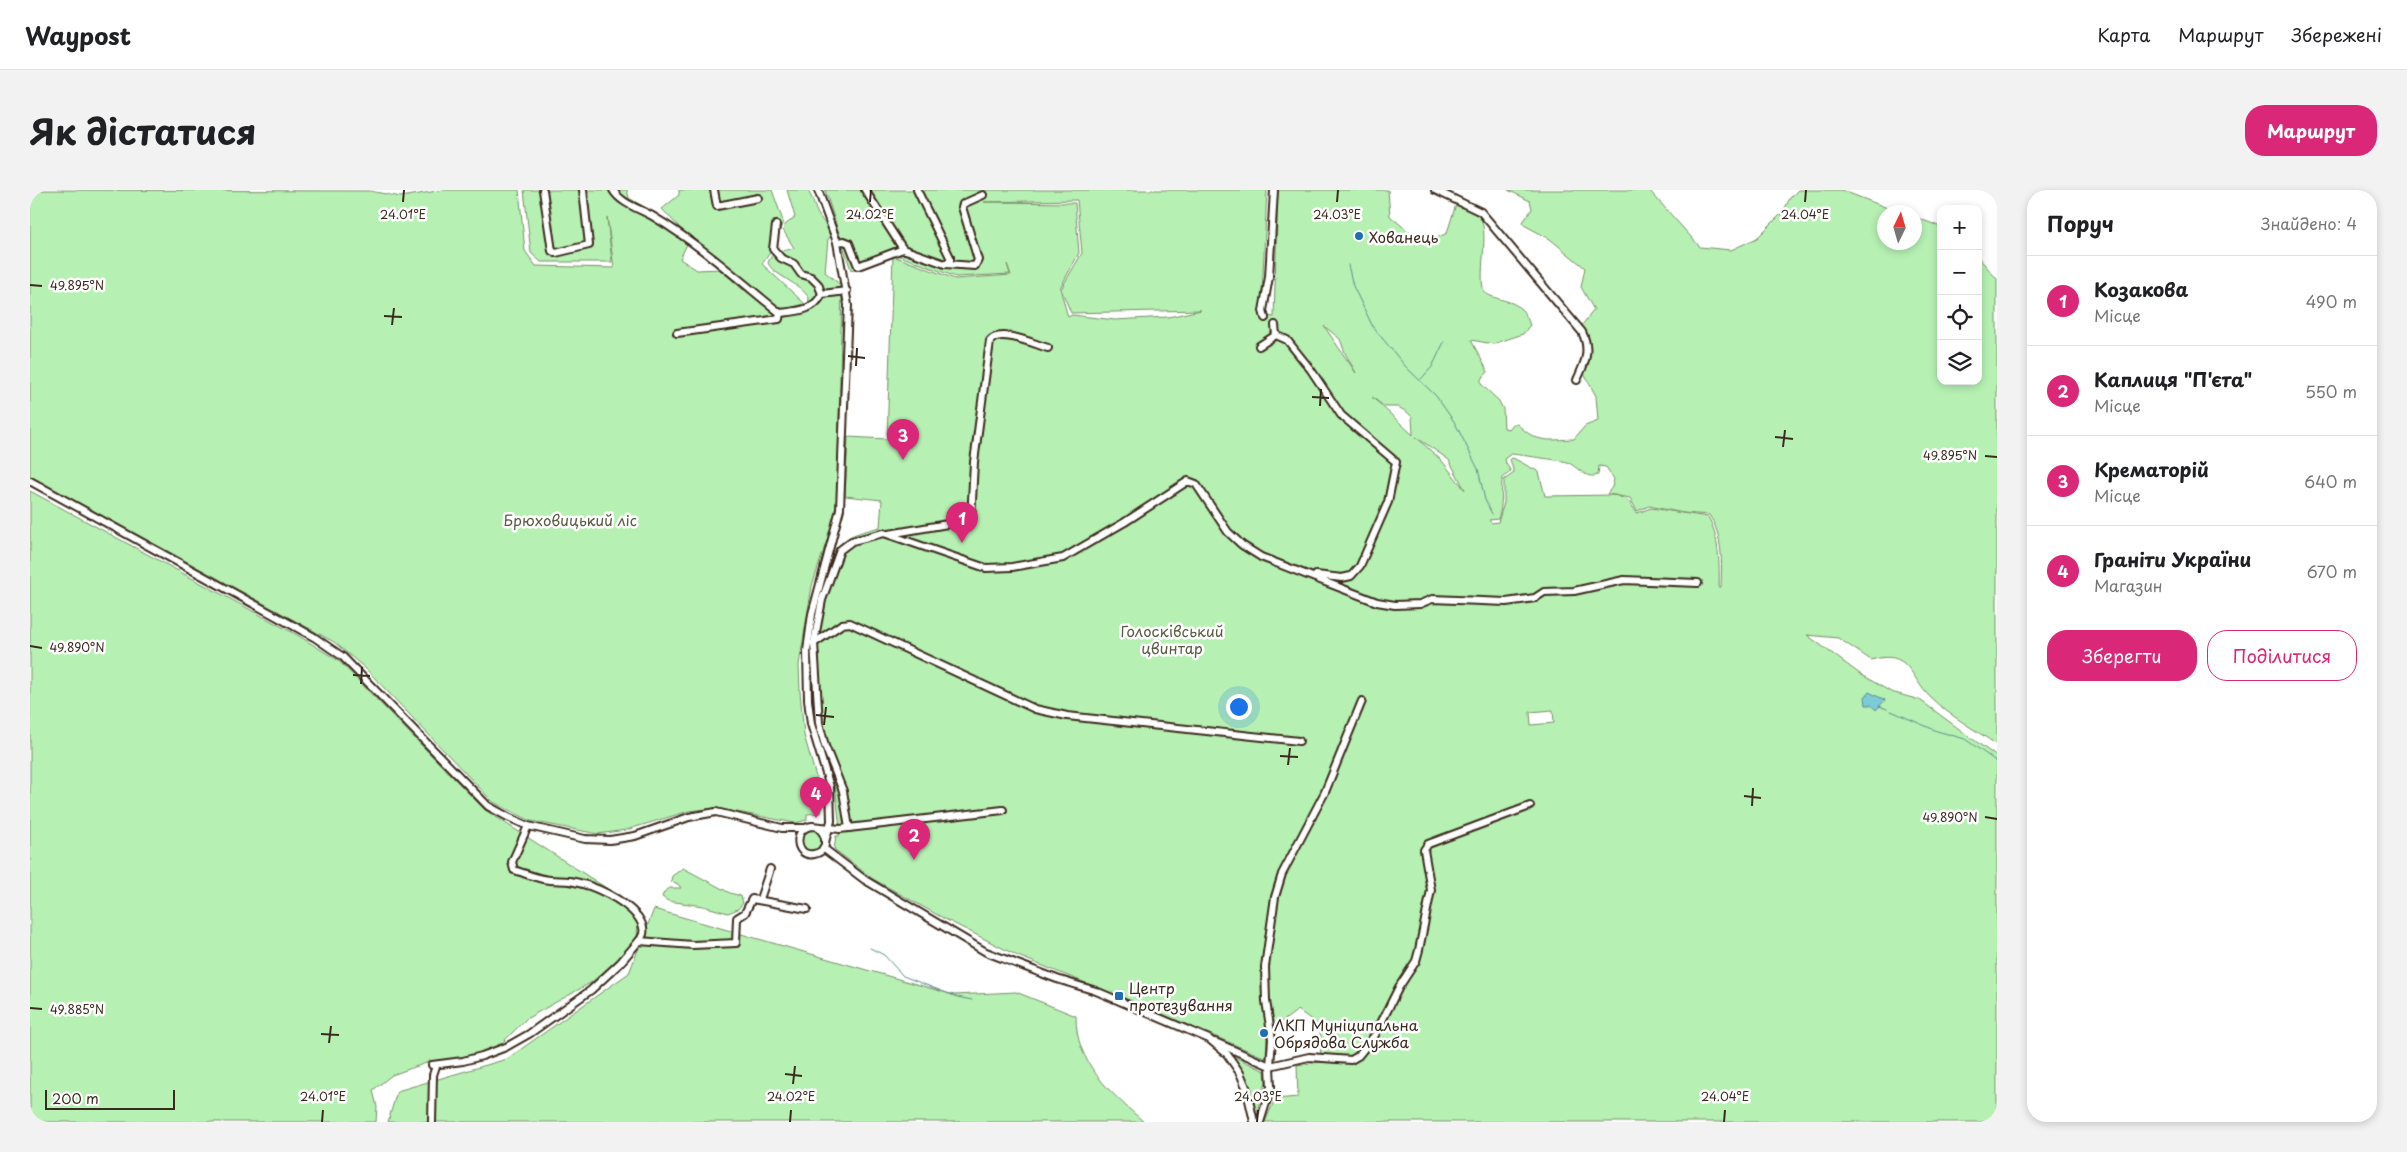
<!DOCTYPE html>
<html lang="uk">
<head>
<meta charset="utf-8">
<style>
	body { margin:0; font-family:"Playpen Sans",sans-serif; background:#f2f2f2; color:#202124 }
	.controls { position:absolute; right:15px; top:15px; display:grid; overflow:hidden; border-radius:10px; box-shadow:0 2px 8px #0003 }
	.controls button { width:45px; height:45px; display:grid; place-items:center; padding:0; border:0; border-bottom:1px solid #e0e0e0; background:#fff; color:#202124; font:25px sans-serif }
	.compass { position:absolute; left:1847px; top:15px; width:45px; height:45px; border-radius:50%; background:#fff; box-shadow:0 2px 8px #0003; rotate:5deg }
	.scale { position:absolute; left:15px; bottom:12px; width:130px; box-sizing:border-box; padding-left:5px; border:2px solid #3b2a1e; border-top:0; font-size:14px; line-height:18px; white-space:nowrap; color:#3b2a1e; -webkit-text-stroke:4px #fff; paint-order:stroke }
	.you { position:absolute; left:1208px; top:516px; width:18px; height:18px; margin:-12px; border:4px solid #fff; border-radius:50%; background:#1a73e8; box-shadow:0 0 0 8px #1a73e833 }
	.badge { display:grid; place-items:center; width:32px; height:32px; border-radius:50%; background:#db2777; color:#fff; font-size:16px; font-weight:700 }
	.pin { position:absolute; translate:-50% -41px; filter:drop-shadow(0 1px 2px #0008) }
	.pin::after { content:''; position:absolute; top:26px; width:18px; height:15px; background:inherit; clip-path:polygon(0 0,100% 0,50% 100%) }
	.list { margin:0; padding:0; list-style:none }
	h2 { display:flex; justify-content:space-between; align-items:center; height:65px; margin:0; padding:0 20px; font-size:21px }
	h2 small { font-size:16px; font-weight:400; color:#757577 }
	.list li { display:grid; grid-template-columns:32px 1fr auto; gap:15px; align-items:center; box-sizing:border-box; height:90px; padding:0 20px; border-top:1px solid #e0e0e0 }
	.list b { display:block; font-size:19px; white-space:nowrap }
	.list p { margin:0; font-size:16px; white-space:nowrap; color:#757577 }
	.list em { font-size:16px; font-style:normal; color:#757577 }
	.actions { display:flex; gap:10px; padding:15px 20px }
	.actions a { flex:1; padding:11px 0; border:1px solid #db2777; border-radius:20px; text-align:center; font-size:18px; color:#db2777 }
	.actions .main { background:#db2777; color:#fff }
	.icon { flex:none; width:28px; height:28px; fill:none; stroke:currentColor; stroke-width:2; stroke-linecap:round; stroke-linejoin:round }
	.map { position:relative; flex:none; width:1967px; height:932px; overflow:hidden; border-radius:20px }
	header { display:flex; align-items:center; gap:30px; box-sizing:border-box; height:70px; padding:0 25px; background:#fff; border-bottom:1px solid #e0e0e0 }
	header strong { font-size:24px }
	nav { display:flex; gap:28px; margin-inline-start:auto; font-size:18px }
	.intro { display:flex; align-items:center; justify-content:space-between; box-sizing:border-box; height:120px; padding:0 30px }
	h1 { margin:0; font-size:35px }
	.button { padding:12px 22px; border-radius:20px; background:#db2777; color:#fff; font-size:18px; font-weight:700 }
	main { display:flex; gap:30px; padding:0 30px }
	aside { flex:1; background:#fff; border-radius:20px; box-shadow:0 2px 8px #0003 }
	.map>svg:first-child { display:block }
	.green { fill:#b6f0b3; stroke:#788d68; fill-rule:evenodd }
	.water { fill:#7cccd7; stroke:#628b8d }
	.lines { fill:none; stroke-linecap:round; stroke-linejoin:round }
	.stream { stroke:#628b8d; stroke-width:1 }
	.minor-casing { stroke:#3b2a1e; stroke-width:10 }
	.minor { stroke:#fff; stroke-width:6 }
	.ticks { fill:none; stroke:#3b2a1e; stroke-width:2 }
	.poi-dot { fill:#1f6fb2; stroke:#fff; stroke-width:2 }
	.labels { text-anchor:middle; dominant-baseline:central; stroke-width:5; stroke-linejoin:round; paint-order:stroke }
	.poi-label { font-size:15px; fill:#3b2a1e; stroke:#fff; text-anchor:start }
	.park-label { font-size:15px; fill:#5a5c43; stroke:#fff }
	.ticks-label { font-size:12px; text-anchor:middle; fill:#3b2a1e; stroke:#fff; stroke-width:5; stroke-linejoin:round; paint-order:stroke }
</style>
</head>
<body>
<header>
<strong>Waypost</strong>
<nav><a>Карта</a><a>Маршрут</a><a>Збережені</a></nav>
</header>
<div class="intro"><h1>Як дістатися</h1><a class="button">Маршрут</a></div>
<main>
<div class="map">
<svg width="1967" height="932" viewBox="0 0 1967 932">
	<rect width="100%" height="100%" fill="#fff"/>
	<filter id="ink" filterUnits="userSpaceOnUse"><feTurbulence type="fractalNoise" baseFrequency=".02" numOctaves="2"/><feDisplacementMap in="SourceGraphic" scale="10" xChannelSelector="R" yChannelSelector="G"/><feConvolveMatrix kernelMatrix="1 2 1 2 8 2 1 2 1" color-interpolation-filters="sRGB"/></filter>
	<g filter="url(#ink)">
		<!-- green -->
		<g class="green">
			<path d="M0,0L340,1L371,7L413,0H489L495,61L506,76L584,78L577,27L582,72H511L501,63L494,0H597L599,8L618,19L657,54L650,69L667,80L691,79L713,100L721,98L669,58L632,19L649,5V0H742L753,31L744,57L732,74L775,114L758,118L778,116L779,108C770,93 743,85 738,73C743,58 753,62 764,58L753,40L755,35L765,27L757,0H777C783,7 783,14 787,22C791,31 798,35 802,45L798,49L795,82L812,96L807,319L782,396L769,475L770,501L774,545L788,594L794,608L791,623L777,624V630L765,633L686,618L659,621L596,640L568,644L501,631L463,612L336,479L304,452L0,286Z"/>
			<path d="M795,0H1237L1231,125L1244,127L1248,0H1358L1360,26L1378,41L1399,52L1417,43L1426,14C1432,16 1439,18 1445,21C1463,33 1447,81 1454,102C1465,111 1483,109 1492,120C1496,124 1498,130 1500,135L1493,144L1463,154L1441,150L1458,182L1451,189V194L1469,211L1473,219L1474,238L1479,239L1483,234H1487C1508,254 1517,250 1544,249L1555,236L1568,231L1566,206L1553,182L1556,168L1552,135L1564,120L1551,97L1555,78L1520,49L1494,35L1493,32L1502,19L1500,11L1478,0H1619L1670,57L1701,60L1727,48L1753,22L1760,8L1768,0H1811L1868,22H1854V52H1884L1885,27L1911,37V191H1948V67L1967,89V555C1946,540 1918,525 1900,507C1880,488 1880,458 1841,470L1808,448L1777,445L1830,484L1861,502L1890,510L1967,567V932H1235L1245,909L1268,907L1267,875L1291,872L1290,836L1268,820L1237,843L1236,868L1101,811L988,766L913,728L843,689L804,659L806,646H809L810,639L805,594L783,533L780,495V459L801,369C812,344 826,344 850,337L852,310L815,306L818,247L857,249L863,66L925,89L981,85L977,74L980,84L926,87L864,64L821,80ZM1047,10L1052,63L1031,99L1041,123L1171,120L1138,127L1085,130L1042,125L1038,127L1030,98L1049,63L1045,13L954,12ZM1294,136L1310,149L1315,163L1326,183ZM1342,207L1355,217H1368L1377,222L1382,227L1383,245ZM1386,247L1419,270L1435,300L1412,271ZM1481,264C1484,264 1535,271 1537,272C1548,277 1556,290 1568,285L1569,276L1576,277L1584,289L1582,297L1577,304L1600,308L1607,321L1619,316L1653,323L1679,325C1693,344 1692,375 1691,397H1689C1690,378 1689,343 1678,327L1621,318L1607,323L1598,310L1585,305L1515,306L1509,282L1483,268L1480,269L1484,283L1474,290V313L1468,332L1462,333L1459,330L1468,329C1473,315 1471,303 1472,289L1481,281L1476,274L1475,268ZM1523,520L1524,533L1501,535L1500,522Z"/>
			<path d="M0,301L269,446L309,471L455,620L598,712L608,729L607,749L597,761L562,792L496,829L465,860L416,873L399,872L362,885L343,900L347,917L346,932H0Z"/>
			<path d="M779,636L794,644L791,660L774,662L768,645Z"/>
			<path d="M653,678L700,703L711,706L713,713L708,719L698,723L673,716L638,711L632,707L634,702L640,698H651L648,694L641,691L642,686Z"/>
			<path d="M624,719L924,805L986,802L1046,826C1045,873 1081,903 1114,932H358L367,901L477,869L599,783Z"/>
			<path d="M1203,866L1235,881L1236,892L1226,924C1223,901 1217,885 1203,866Z"/>
		</g>
		<!-- water -->
		<path class="water" d="M1839,502L1855,510L1846,520L1841,515H1836L1835,507Z"/>
		<g class="lines">
			<!-- stream -->
			<g class="stream">
				<path d="M1318,75L1323,96L1343,137L1376,177L1406,206L1425,233L1448,279L1455,310L1462,324"/>
				<path d="M1391,189L1402,177L1414,152"/>
				<path d="M1849,516L1857,519"/>
				<path d="M1861,521L1907,541L1935,549L1967,572"/>
				<path d="M840,758L854,765L873,786L927,807L942,810"/>
			</g>
			<defs>
				<g id="minor">
					<path d="M513,0L522,61L526,63L559,55L553,0"/>
					<path d="M583,0C591,14 611,19 624,27C669,54 709,90 750,123"/>
					<path d="M684,0L687,16L728,8"/>
					<path d="M788,0L807,52L818,115L810,319L782,424L777,461L778,510L781,534L800,597L801,631L795,652"/>
					<path d="M835,0L873,59"/>
					<path d="M887,0L920,67V71L915,74"/>
					<path d="M1405,0L1451,22L1552,142C1561,160 1555,173 1547,190"/>
					<path d="M746,35L743,59L751,68L764,74L771,84L781,87L788,94L792,104"/>
					<path d="M807,52L814,51L819,53L828,76L873,59L915,74L945,76L948,70L932,17L933,14L953,5"/>
					<path d="M1235,128L1233,121L1239,87L1244,0"/>
					<path d="M1245,135L1246,145"/>
					<path d="M647,143L749,129L750,123C767,121 784,121 792,104L817,101"/>
					<path d="M1229,156L1246,145L1257,150L1281,180L1311,225L1366,272L1358,312L1330,376L1321,386L1312,388L1286,385"/>
					<path d="M0,291L284,447L313,467L458,616L478,627L498,636L555,649L580,650L605,646L659,627L686,622L752,638H774"/>
					<path d="M859,344L941,330L944,272L960,151C970,138 1004,154 1018,158"/>
					<path d="M784,453L812,434L820,433L1005,519L1037,526L1269,551"/>
					<path d="M1332,511L1295,602L1252,684L1245,707L1235,777L1236,811L1242,849L1240,876L1279,867L1321,870L1328,866L1345,845L1369,797L1386,771L1389,760L1401,700L1394,660L1398,654L1500,616"/>
					<path d="M498,636L482,672L484,680C494,683 503,687 513,689C522,691 532,690 540,691C564,695 593,709 608,727C614,736 616,743 609,751"/>
					<path d="M787,637C797,644 800,661 784,664C765,668 762,638 782,636L810,639L973,620"/>
					<path d="M819,638L813,601L795,556L789,533L784,453L792,410L810,360L822,351L854,343L956,378L982,377L1033,368L1095,332L1158,291L1166,294L1198,342L1212,355L1231,367L1347,412L1365,415L1390,414L1402,409L1476,412L1505,408L1514,402L1544,401L1594,390L1668,393"/>
					<path d="M793,658L835,690L956,762L1027,789L1066,801L1179,849L1197,864L1210,883L1216,897L1224,932"/>
					<path d="M730,709L740,679"/>
					<path d="M1185,852L1240,876L1241,897L1230,932"/>
					<path d="M402,875L433,871L452,866L476,857L499,844L561,800L590,773L609,751L663,755L706,753L707,728L715,723L722,709L777,719"/>
					<path d="M402,932L403,885L406,876"/>
				</g>
			</defs>
			<!-- minor casing -->
			<use href="#minor" class="minor-casing"/>
			<!-- minor -->
			<use href="#minor" class="minor"/>
		</g>
	</g>
	<!-- ticks -->
	<path class="ticks" d="M373,12L374,0M840,12L841,0M1307,12L1308,0M1775,12L1776,0M0,95L12,96M354,126L372,127M362,135L364,118M818,166L835,168M826,176L827,158M1282,207L1299,208M1290,216L1291,199M1745,247L1763,249M1753,257L1755,240M1955,266L1967,267M0,456L12,458M323,485L340,486M331,494L332,477M786,525L804,527M794,535L796,517M1250,566L1268,567M1258,575L1260,558M1714,606L1731,608M1722,616L1723,598M1955,627L1967,629M0,818L12,819M291,844L309,845M299,853L301,836M755,884L772,886M763,894L765,876M292,932L293,920M760,932L761,920M1227,932L1228,920M1694,932L1695,920"/>
	<!-- markers -->
	<g class="poi-dot">
		<circle cx="1329" cy="46" r="5"/>
		<rect x="1084" y="801" width="10" height="10" rx="2.5"/>
		<circle cx="1234" cy="843" r="5"/>
	</g>
	<g class="labels">
		<!-- poi labels -->
		<g class="poi-label">
			<text x="1339" y="46">Хованець</text>
			<text x="1099" y="797">Центр<tspan x="1099" dy="17">протезування</tspan></text>
			<text x="1244" y="834">ЛКП Муніципальна<tspan x="1244" dy="17">Обрядова Служба</tspan></text>
		</g>
		<!-- park labels -->
		<g class="park-label">
			<text x="540" y="329">Брюховицький ліс</text>
			<text x="1142" y="440">Голосківський<tspan x="1142" dy="17">цвинтар</tspan></text>
		</g>
	</g>
	<g class="ticks-label">
		<text x="373" y="29">24.01°E</text>
		<text x="840" y="29">24.02°E</text>
		<text x="1307" y="29">24.03°E</text>
		<text x="1775" y="29">24.04°E</text>
		<text x="47" y="100">49.895°N</text>
		<text x="1920" y="270">49.895°N</text>
		<text x="47" y="462">49.890°N</text>
		<text x="1920" y="632">49.890°N</text>
		<text x="47" y="824">49.885°N</text>
		<text x="293" y="911">24.01°E</text>
		<text x="761" y="911">24.02°E</text>
		<text x="1228" y="911">24.03°E</text>
		<text x="1695" y="911">24.04°E</text>
	</g>
</svg>
<div class="controls">
<button>+</button>
<button>−</button>
<button><svg class="icon" aria-label="locate" viewBox="0 0 24 24"><circle cx="12" cy="12" r="6"/><path d="M12 2v4M12 18v4M2 12h4M18 12h4"/></svg></button>
<button><svg class="icon" aria-label="layers" viewBox="0 0 24 24"><path d="M12 4l9 5-9 5-9-5zM3 14l9 5 9-5"/></svg></button>
</div>
<svg class="compass" viewBox="-18 -18 36 36"><path d="M0-13l5 13h-10z" fill="#e53935"/><path d="M0 13l5-13h-10z" fill="#757577"/></svg>
<div class="scale">200 m</div>
<div class="you"></div>
<div class="pin badge" style="left:932px;top:353px">1</div>
<div class="pin badge" style="left:884px;top:670px">2</div>
<div class="pin badge" style="left:873px;top:270px">3</div>
<div class="pin badge" style="left:786px;top:628px">4</div>
</div>
<aside>
<h2>Поруч<small>Знайдено: 4</small></h2>
<ul class="list">
<li><span class="badge">1</span><div><b>Козакова</b><p>Місце</p></div><em>490 m</em></li>
<li><span class="badge">2</span><div><b>Каплиця &quot;П'єта&quot;</b><p>Місце</p></div><em>550 m</em></li>
<li><span class="badge">3</span><div><b>Крематорій</b><p>Місце</p></div><em>640 m</em></li>
<li><span class="badge">4</span><div><b>Граніти України</b><p>Магазин</p></div><em>670 m</em></li>
</ul>
<div class="actions"><a class="main">Зберегти</a><a>Поділитися</a></div>
</aside>
</main>
</body>
</html>
